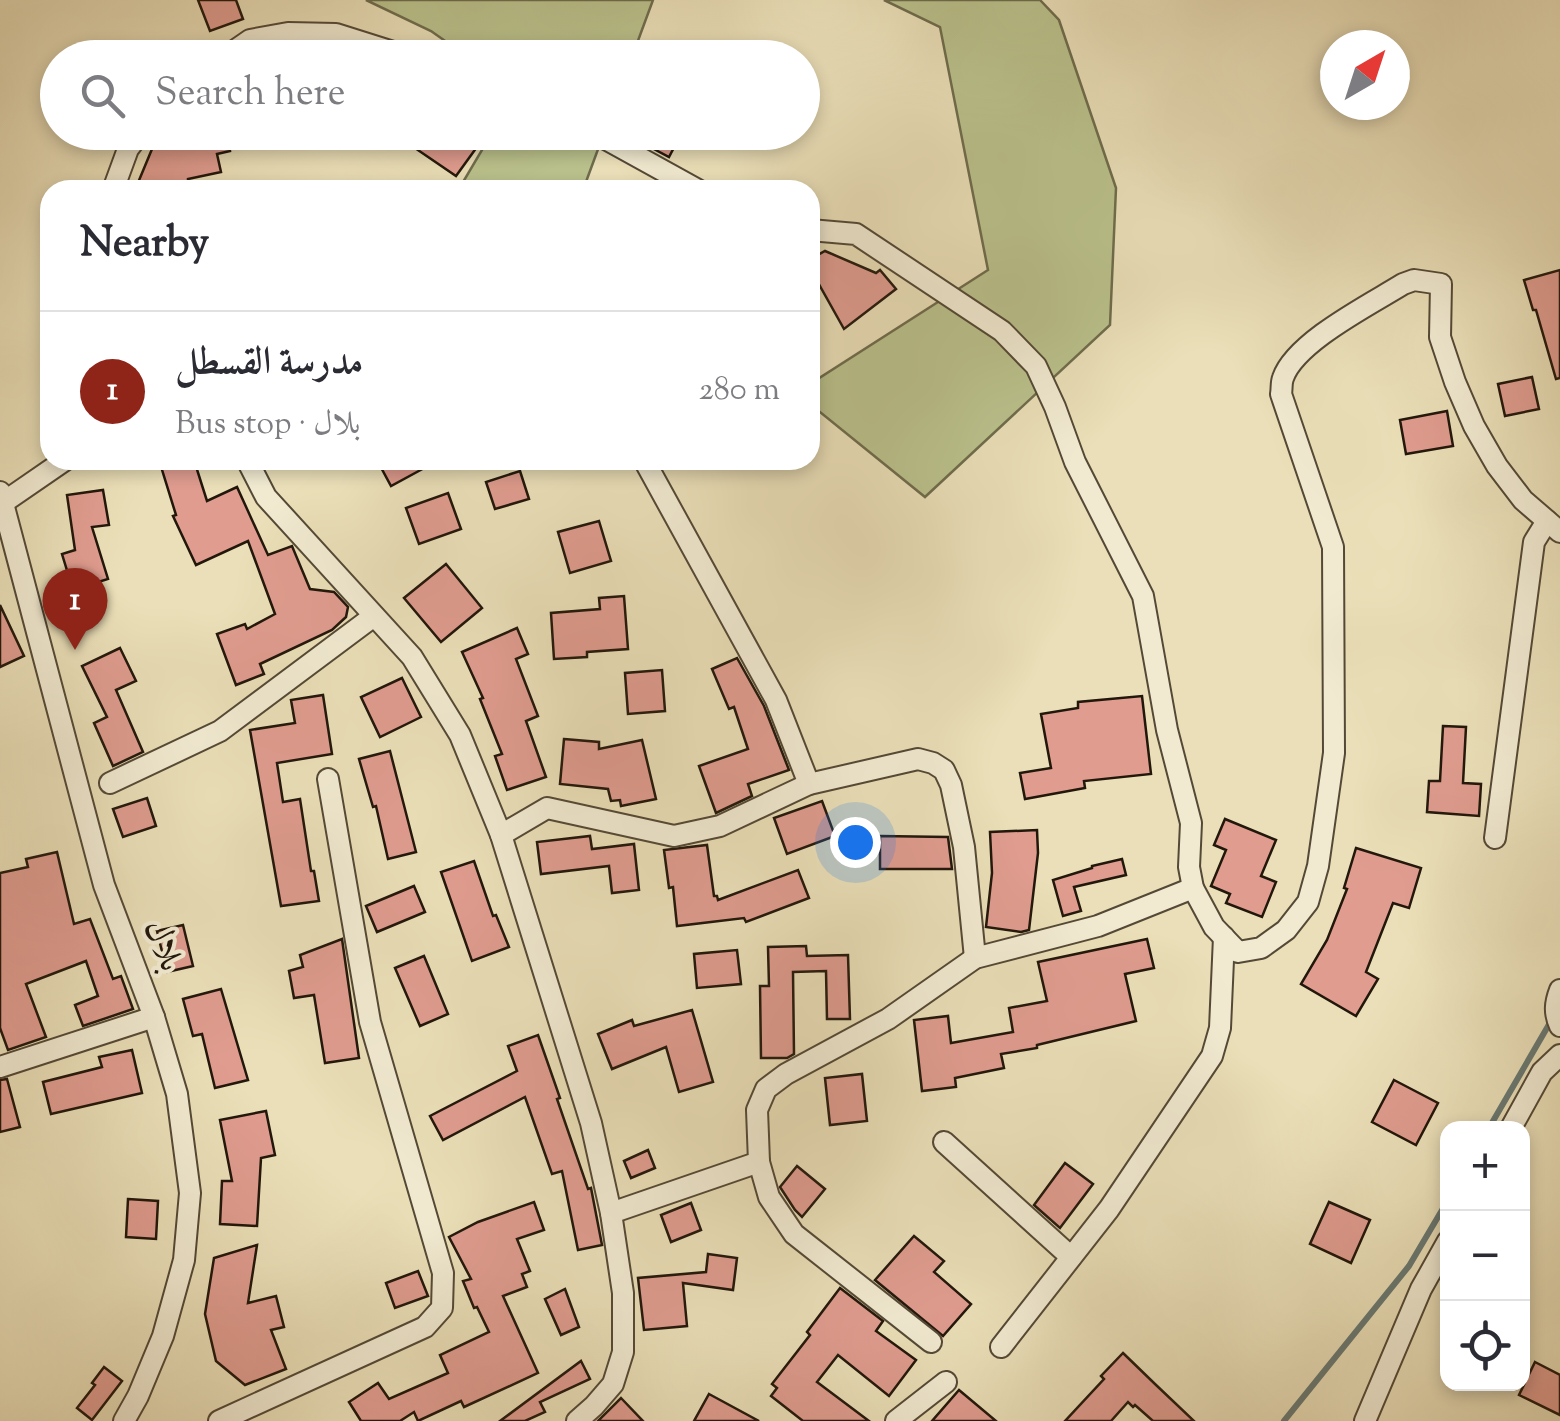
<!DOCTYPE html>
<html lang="en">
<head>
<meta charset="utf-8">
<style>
	body { margin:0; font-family:"Sorts Mill Goudy",Amiri,serif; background:#f2f2f3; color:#2b2b33 }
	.controls { position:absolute; right:30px; bottom:30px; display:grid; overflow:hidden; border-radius:20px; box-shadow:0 5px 15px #0003 }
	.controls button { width:90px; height:90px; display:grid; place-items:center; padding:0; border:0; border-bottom:2px solid #e1e1e2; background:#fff; color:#2b2b33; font:50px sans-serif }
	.compass { position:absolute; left:1320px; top:30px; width:90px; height:90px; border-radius:50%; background:#fff; box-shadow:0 5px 15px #0003; rotate:39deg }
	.you { position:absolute; left:855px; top:842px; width:35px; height:35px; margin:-25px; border:8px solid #fff; border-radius:50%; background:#1a73e8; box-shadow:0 0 0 15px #1a73e833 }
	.badge { display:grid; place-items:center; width:65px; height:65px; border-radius:50%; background:#8f2418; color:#fff; font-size:32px; font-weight:700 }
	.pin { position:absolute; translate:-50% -82px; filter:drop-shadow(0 2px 5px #0008) }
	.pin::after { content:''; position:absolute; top:52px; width:35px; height:30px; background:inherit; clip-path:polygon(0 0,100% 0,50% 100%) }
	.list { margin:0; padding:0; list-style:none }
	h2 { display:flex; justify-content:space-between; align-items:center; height:130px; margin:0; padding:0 40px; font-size:42px }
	h2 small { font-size:32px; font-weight:400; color:#7c7c81 }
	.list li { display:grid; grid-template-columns:65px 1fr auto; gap:30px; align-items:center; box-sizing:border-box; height:160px; padding:0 40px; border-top:2px solid #e1e1e2 }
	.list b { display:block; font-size:38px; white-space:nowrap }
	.list p { margin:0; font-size:32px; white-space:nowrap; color:#7c7c81 }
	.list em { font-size:32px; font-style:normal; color:#7c7c81 }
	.icon { flex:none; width:55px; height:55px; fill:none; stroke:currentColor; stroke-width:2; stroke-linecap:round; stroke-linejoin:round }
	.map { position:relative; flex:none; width:1560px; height:1421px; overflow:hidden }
	.search { position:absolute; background:#fff; box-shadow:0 5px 15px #0003; left:40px; top:40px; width:780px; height:110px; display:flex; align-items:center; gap:25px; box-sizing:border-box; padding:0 35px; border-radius:55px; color:#7c7c81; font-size:38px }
	.panel { position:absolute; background:#fff; box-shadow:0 5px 15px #0003; left:40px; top:180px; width:780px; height:290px; border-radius:30px }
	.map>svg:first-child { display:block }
	.green { fill:#bac18c; stroke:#6e6c4c; stroke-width:2.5 }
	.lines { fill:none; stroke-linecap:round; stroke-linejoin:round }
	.stream { stroke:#697972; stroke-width:6 }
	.building { fill:#df9c8f; stroke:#22170b; stroke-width:2.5 }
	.minor-casing { stroke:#544936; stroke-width:24 }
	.minor { stroke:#f1ead1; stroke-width:20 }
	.labels { text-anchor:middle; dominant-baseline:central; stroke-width:8; stroke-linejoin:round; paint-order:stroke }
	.street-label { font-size:35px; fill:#22170b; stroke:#f1ead1 }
</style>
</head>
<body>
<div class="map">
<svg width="1560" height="1421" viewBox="0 0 1560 1421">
	<rect width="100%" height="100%" fill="#eadfb8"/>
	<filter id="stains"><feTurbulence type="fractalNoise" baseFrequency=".002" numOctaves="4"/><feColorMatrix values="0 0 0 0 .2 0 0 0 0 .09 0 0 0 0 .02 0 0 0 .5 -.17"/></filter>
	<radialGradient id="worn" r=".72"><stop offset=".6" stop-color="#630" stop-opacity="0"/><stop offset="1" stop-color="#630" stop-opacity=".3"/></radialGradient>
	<!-- green -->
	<g class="green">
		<path d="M366,0H653L632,57H468L431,31Z"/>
		<path d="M884,0H1040L1059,20L1116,188L1110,325L925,497L810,404V384L988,270L940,27Z"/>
		<path d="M492,133H604L583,190H485L463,182Z"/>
	</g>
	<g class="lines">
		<!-- stream -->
		<g class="stream">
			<path d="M1489,1128L1551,1021"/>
			<path d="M1284,1421L1409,1266L1448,1200"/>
		</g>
	</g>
	<!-- building -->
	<g class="building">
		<path d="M198,0H236L243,19L210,31Z"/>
		<path d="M173,132H227L230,151L217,154L221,172L188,179V184L172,190H135L152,149Z"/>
		<path d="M422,132H471L482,140L456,176L412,146Z"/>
		<path d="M622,132H682L669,157Z"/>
		<path d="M825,251L876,273L880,270L896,289L844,329L811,270L814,257Z"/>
		<path d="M1560,270V378L1556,379L1536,310H1533L1524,280Z"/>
		<path d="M1532,377L1539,409L1505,416L1498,384Z"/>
		<path d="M1447,411L1453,446L1406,454L1400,420Z"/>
		<path d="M159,460H194L207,501L237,487L268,555L292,546L310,589L334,592L348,607L346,617L332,630L260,664L264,674L236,685L217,634L245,624L247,629L275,614L248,541L196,565L173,516L176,515Z"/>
		<path d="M377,460H439L391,486Z"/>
		<path d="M520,471L529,499L495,509L486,482Z"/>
		<path d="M103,490L109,525L92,527L108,579L73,590L62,554L75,550L67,495Z"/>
		<path d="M448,493L461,529L419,544L406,508Z"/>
		<path d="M599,521L611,561L570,573L558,532Z"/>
		<path d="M446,564L482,608L441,642L404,598Z"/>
		<path d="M624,596L628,649L587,652V657L554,659L551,613L600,609L599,598Z"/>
		<path d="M0,605L24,656L0,667Z"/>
		<path d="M517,628L528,654L516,659L538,716L526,721L546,777L507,790L495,756L502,754L480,699L483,698L462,652Z"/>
		<path d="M120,648L136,681L116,690L143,752L113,766L94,723L107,717L82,666Z"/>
		<path d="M737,658L764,706L789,770L748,784L752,796L716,813L699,766L748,749L734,707L729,709L712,669Z"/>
		<path d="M662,670L665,711L628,714L625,673Z"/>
		<path d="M402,678L421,717L380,737L361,697Z"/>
		<path d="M323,695L332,754L277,763L283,802L300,799L311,871H314L319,901L281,906L250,730L295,723L291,700Z"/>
		<path d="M1142,696L1151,774L1084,781L1085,788L1025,799L1020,773L1051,768L1041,714L1078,708V702Z"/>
		<path d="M1443,726L1466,727L1463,783L1481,784L1479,816L1427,812L1429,781H1440Z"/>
		<path d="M564,739L599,742V749L642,740L656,799L621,806L620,800L611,801L608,789L560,784Z"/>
		<path d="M390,751L416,852L388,859L376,806L373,807L359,759Z"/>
		<path d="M147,798L156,826L123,837L113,809Z"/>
		<path d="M822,801L835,836L787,854L774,818Z"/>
		<path d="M1225,819L1276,840L1261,876L1276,882L1262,917L1226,903L1230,894L1211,886L1226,850L1214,845Z"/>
		<path d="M1037,830L1038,853L1029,930L1021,932L986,927L992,873L990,832Z"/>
		<path d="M590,836L592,849L634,844L639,890L612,893L609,866L541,874L537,842Z"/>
		<path d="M880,836L948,837L952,869H880Z"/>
		<path d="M707,845L714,896H717L718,900L798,870L809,898L746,922L744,918L677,926L673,887L669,888L664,850Z"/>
		<path d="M1356,848L1421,868L1409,908L1393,903L1366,972L1378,979L1356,1016L1301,984L1327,940L1347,889L1344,888Z"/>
		<path d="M57,852L74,924L90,919L113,979L121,976L133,1009L83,1026L75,1005L98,996L86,961L26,984L46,1037L8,1050L0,1028V873L28,867L26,859Z"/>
		<path d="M1122,859L1126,875L1074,887L1081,911L1063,916L1053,880L1092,868V866Z"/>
		<path d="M474,861L493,916L496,915L509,947L472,961L441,872Z"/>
		<path d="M414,886L425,912L377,932L366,906Z"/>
		<path d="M183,925L193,966L167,972L157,931Z"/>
		<path d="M342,939L359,1058L325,1063L314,995L294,998L289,971L303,967L300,955Z"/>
		<path d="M1147,939L1154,968L1125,974L1136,1021L1037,1045V1048L1001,1054L1004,1068L955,1078L956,1087L922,1091L914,1020L948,1016L951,1043L1013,1032L1009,1008L1047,1001L1038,962Z"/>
		<path d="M806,946L807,956L848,955L850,1019H827L826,971L793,972L794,1054L787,1058H761L760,986H769L768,947Z"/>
		<path d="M737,950L741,984L697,988L694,954Z"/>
		<path d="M424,956L448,1014L420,1026L395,968Z"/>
		<path d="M221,989L248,1080L215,1088L202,1034L193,1036L183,999Z"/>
		<path d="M692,1010L713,1082L679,1092L666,1047L612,1069L598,1034L632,1020L634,1026Z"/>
		<path d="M538,1035L560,1098L557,1099L588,1189L591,1188L602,1245L578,1250L562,1171L552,1174L525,1097L443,1140L430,1116L517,1071L508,1046Z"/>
		<path d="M132,1050L142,1093L51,1114L43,1082L102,1067L99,1057Z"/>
		<path d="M862,1074L867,1121L830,1125L825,1078Z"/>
		<path d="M7,1079L20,1127L0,1132V1080Z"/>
		<path d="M1394,1080L1438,1103L1416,1145L1372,1122Z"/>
		<path d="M266,1111L275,1155L261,1158L257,1226L220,1224L222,1181H232L220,1120Z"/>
		<path d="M648,1150L655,1168L631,1178L624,1161Z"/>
		<path d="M1065,1163L1093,1184L1060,1228L1034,1205Z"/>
		<path d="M797,1166L825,1189L802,1217L795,1210L780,1187Z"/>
		<path d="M128,1199L158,1201L156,1239L126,1237Z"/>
		<path d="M534,1202L544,1230L517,1239L530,1271L522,1274L527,1287L503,1296L538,1373L464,1407L461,1401L418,1421L414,1412L400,1421H361L349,1402L378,1383L389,1399L448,1373L440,1355L489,1332L477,1307L474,1308L463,1281L471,1279L449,1237L478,1222Z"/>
		<path d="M1329,1202L1370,1220L1351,1263L1310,1244Z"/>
		<path d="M691,1203L701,1230L671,1242L661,1215Z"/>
		<path d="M914,1236L944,1261L934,1272L971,1304L943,1336L875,1280Z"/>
		<path d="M257,1245L248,1303L276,1296L284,1327L271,1330L286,1369L245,1385L216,1361L205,1314L214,1258Z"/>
		<path d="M708,1254L737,1258L733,1290L683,1283L687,1326L644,1330L638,1278L706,1272Z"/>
		<path d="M418,1271L428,1296L395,1308L386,1283Z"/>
		<path d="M840,1288L883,1321L876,1331L916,1360L889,1396L838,1355L817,1382L869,1421H803L771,1396L777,1388L772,1384L810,1335L807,1332Z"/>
		<path d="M565,1289L579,1327L561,1335L545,1299Z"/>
		<path d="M1123,1353L1155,1384L1194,1421H1153L1135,1405L1133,1407L1128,1402L1111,1421H1065L1104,1379L1101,1376Z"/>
		<path d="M581,1361L590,1379L540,1402L545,1412L525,1421H500Z"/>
		<path d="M1535,1362L1560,1375V1415L1519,1395Z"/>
		<path d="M104,1367L122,1381L92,1420L77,1408L95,1385L92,1383Z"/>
		<path d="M959,1390L996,1421H932Z"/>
		<path d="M709,1394L759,1421H694Z"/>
		<path d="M621,1398L643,1421H598Z"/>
	</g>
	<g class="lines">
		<defs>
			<g id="minor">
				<path d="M224,58L250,40L288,33L336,34L412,58"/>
				<path d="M593,132L698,190"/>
				<path d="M113,190L128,149L141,132"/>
				<path d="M810,230L856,234L1002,331L1036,366L1055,407L1075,462L1143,596L1167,730L1191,823L1189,867L1193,888L1214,927L1238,952L1261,948L1286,930L1308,902L1318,866L1334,753L1333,547L1281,394C1282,389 1281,383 1283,378C1295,342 1371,304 1403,284L1414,280L1441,284L1440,337L1455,382L1474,426L1497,466L1523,500L1560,532"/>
				<path d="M247,460L266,497L412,657L460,735L501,835L591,1123L611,1213L623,1293V1352L613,1384L594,1406L577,1421"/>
				<path d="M644,460L776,700L809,784"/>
				<path d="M0,492L104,885L154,1017L177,1094L190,1193L184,1260L163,1336L138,1396L124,1421"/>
				<path d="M4,502L65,460"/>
				<path d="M110,783L220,731L374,616"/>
				<path d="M501,835L547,808L674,836L720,826L809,784L918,759L933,763L944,770L951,785L964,847L975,958"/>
				<path d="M1495,838L1534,542L1547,521"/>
				<path d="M1560,990C1555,1003 1554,1013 1560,1026"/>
				<path d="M0,1067L154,1017"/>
				<path d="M1511,1128L1542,1072L1560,1055"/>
				<path d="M944,1142L1071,1257"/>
				<path d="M759,1162L769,1197L794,1234L931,1342"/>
				<path d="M611,1213L759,1162L757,1110L766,1089L786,1074L888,1019L975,958L1098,926L1193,888"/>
				<path d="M1001,1347L1109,1209L1212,1056L1220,1028L1224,937"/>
				<path d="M219,1421L425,1327L442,1308L443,1273L370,1022L328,779"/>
				<path d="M896,1421L946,1382"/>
				<path d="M1365,1421L1421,1289L1448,1241"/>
			</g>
		</defs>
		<!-- minor casing -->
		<use href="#minor" class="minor-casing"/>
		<!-- minor -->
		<use href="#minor" class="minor"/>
	</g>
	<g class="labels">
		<!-- street labels -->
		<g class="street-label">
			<text transform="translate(162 946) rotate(69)">بلال</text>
		</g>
	</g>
	<rect width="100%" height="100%" filter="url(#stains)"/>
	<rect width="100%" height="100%" fill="url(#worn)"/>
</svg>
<div class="controls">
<button>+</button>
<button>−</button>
<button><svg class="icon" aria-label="locate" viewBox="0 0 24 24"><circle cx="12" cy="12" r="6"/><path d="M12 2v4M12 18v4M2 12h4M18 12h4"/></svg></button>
</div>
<svg class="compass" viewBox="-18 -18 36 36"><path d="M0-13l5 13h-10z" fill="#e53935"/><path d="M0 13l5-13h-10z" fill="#7c7c81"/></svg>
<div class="you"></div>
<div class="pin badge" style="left:75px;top:650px">1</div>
<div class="search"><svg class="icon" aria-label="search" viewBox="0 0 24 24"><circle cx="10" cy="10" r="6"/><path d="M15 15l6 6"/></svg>Search here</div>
<section class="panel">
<h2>Nearby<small></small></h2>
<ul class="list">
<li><span class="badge">1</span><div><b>مدرسة القسطل</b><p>Bus stop · بلال</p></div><em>280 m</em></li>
</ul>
</section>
</div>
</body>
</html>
